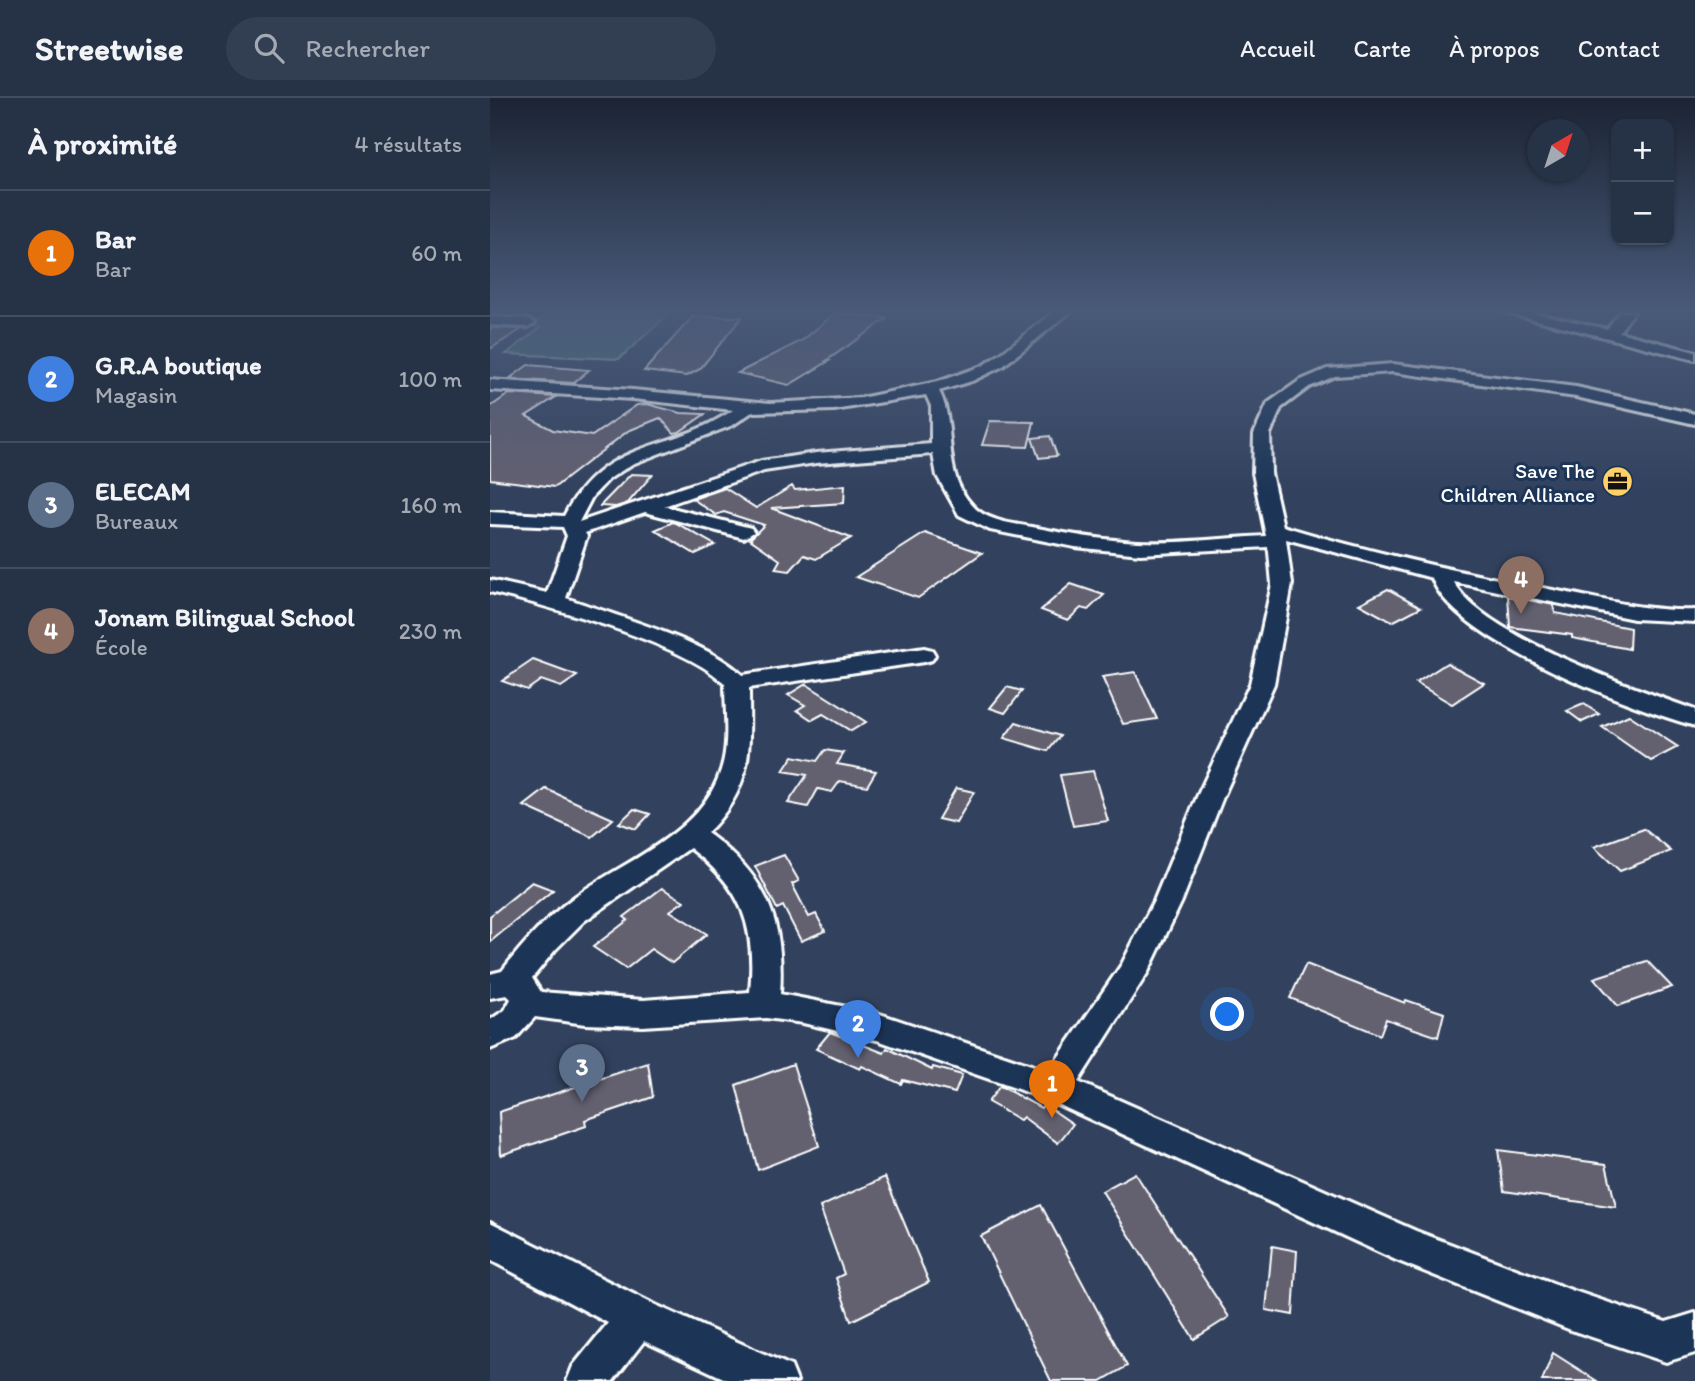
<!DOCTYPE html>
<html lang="fr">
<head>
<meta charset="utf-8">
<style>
	body { margin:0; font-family:Itim,sans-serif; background:#323e51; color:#f1f3f6 }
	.controls { position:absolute; right:21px; top:21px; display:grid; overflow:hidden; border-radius:14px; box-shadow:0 2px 5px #0004 }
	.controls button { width:63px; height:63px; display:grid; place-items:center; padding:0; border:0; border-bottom:2px solid #424d5f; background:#263246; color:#f1f3f6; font:35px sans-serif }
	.compass { position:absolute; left:1037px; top:21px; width:63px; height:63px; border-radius:50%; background:#263246; box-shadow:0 2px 5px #0004; rotate:39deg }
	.you { position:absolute; left:738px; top:917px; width:24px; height:24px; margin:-18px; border:5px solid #fff; border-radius:50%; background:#1a73e8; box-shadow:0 0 0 10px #1a73e833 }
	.badge { display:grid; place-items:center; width:46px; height:46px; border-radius:50%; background:#e69b98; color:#fff; font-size:23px; font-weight:700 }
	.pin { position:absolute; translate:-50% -58px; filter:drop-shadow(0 2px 4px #0008) }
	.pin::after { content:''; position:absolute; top:37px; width:24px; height:21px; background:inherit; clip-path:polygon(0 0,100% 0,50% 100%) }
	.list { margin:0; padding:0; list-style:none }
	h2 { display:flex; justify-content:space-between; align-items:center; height:91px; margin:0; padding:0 28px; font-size:30px }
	h2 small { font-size:23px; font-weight:400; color:#a4aab3 }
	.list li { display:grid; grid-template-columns:46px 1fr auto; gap:21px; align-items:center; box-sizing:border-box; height:126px; padding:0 28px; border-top:2px solid #424d5f }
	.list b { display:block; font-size:26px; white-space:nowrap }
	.list p { margin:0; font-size:23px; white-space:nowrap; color:#a4aab3 }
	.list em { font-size:23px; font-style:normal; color:#a4aab3 }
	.icon { flex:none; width:38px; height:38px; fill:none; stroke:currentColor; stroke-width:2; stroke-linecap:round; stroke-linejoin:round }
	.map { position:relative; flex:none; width:1205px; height:1283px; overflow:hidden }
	header { display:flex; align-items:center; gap:42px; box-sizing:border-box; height:98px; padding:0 35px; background:#263246; border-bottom:2px solid #424d5f }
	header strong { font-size:33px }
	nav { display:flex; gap:38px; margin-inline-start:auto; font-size:24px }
	.search { width:490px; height:63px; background:#323e51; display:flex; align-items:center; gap:18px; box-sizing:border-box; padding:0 24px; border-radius:38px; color:#a4aab3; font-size:26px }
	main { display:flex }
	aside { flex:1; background:#263246 }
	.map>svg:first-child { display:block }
	.green { fill:#4c7376; stroke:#a6b9ba; stroke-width:2 }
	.building { fill:#63606f; stroke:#fff; stroke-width:2 }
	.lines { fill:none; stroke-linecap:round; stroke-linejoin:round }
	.minor-casing { stroke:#fff; stroke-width:6 }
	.minor { fill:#1d3557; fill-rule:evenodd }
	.labels { text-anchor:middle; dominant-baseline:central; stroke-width:6; stroke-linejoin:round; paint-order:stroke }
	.far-poi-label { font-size:21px; fill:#fff; stroke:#1d3557; text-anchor:end }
</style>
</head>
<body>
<header>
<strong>Streetwise</strong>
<div class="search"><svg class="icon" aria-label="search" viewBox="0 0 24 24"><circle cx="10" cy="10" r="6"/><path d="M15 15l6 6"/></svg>Rechercher</div>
<nav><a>Accueil</a><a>Carte</a><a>À propos</a><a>Contact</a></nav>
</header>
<main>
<aside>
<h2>À proximité<small>4 résultats</small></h2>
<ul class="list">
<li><span class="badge" style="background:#e8710a">1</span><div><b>Bar</b><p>Bar</p></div><em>60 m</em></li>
<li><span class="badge" style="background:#3f7fe0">2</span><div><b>G.R.A boutique</b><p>Magasin</p></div><em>100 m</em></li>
<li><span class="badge" style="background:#5c6f8a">3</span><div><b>ELECAM</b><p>Bureaux</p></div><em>160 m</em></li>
<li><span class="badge" style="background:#8d6e63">4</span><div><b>Jonam Bilingual School</b><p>École</p></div><em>230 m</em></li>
</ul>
</aside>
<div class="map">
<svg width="1205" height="1283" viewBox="0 0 1205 1283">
	<rect width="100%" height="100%" fill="#32425e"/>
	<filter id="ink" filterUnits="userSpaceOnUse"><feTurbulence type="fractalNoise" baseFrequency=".0143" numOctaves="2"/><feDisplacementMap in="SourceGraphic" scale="14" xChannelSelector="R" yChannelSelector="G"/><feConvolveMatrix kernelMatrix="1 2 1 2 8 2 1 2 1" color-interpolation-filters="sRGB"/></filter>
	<g filter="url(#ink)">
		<!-- green -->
		<path class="green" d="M67,214H181L129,261L16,256L51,229L41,228L56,217Z"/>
		<!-- building -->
		<g class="building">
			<path d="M345,215L398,220L336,263H339L299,287L248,275L313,242Z"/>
			<path d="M203,218L252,219L210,271L197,278L154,273Z"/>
			<path d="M0,230L32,231L0,251Z"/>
			<path d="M38,267L99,272L83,285L19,281Z"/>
			<path d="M19,296L66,299L36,318L63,332L102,338L147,307L157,306L191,315L215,316L189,334L184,335L170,320L138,333L65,389L0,381V309Z"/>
			<path d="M500,323L544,324L538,349L492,347Z"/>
			<path d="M560,338L567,358L549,360L542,340Z"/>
			<path d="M141,376L162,377L138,405L126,409L110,408Z"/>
			<path d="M355,387L354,405L281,410L361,440L326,461L314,457L300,473L285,471L290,462L260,441L274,427L234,414L226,417L203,401L235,390L266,410L302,388L305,392Z"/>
			<path d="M183,424L186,425L225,447L205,456L165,432Z"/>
			<path d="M435,435L492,455L428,500L366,479Z"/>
			<path d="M581,486L614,497L598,512L591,510L578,522L551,512Z"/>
			<path d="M898,491L931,509L902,524L869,506Z"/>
			<path d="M1018,498L1064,507L1065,515L1140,530L1139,551L1082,540V537L1020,529Z"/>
			<path d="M43,562L87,578L71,589L51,582L37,592L12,583Z"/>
			<path d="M957,565L994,585L962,606L926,585Z"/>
			<path d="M645,574L667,621L633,626L612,579Z"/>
			<path d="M316,586L376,624L361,633L333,616L322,622L307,612L315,607L298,597Z"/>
			<path d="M517,589L532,593L515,615L500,610Z"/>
			<path d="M1094,606L1109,616L1092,624L1077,613Z"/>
			<path d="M1139,617L1188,649L1161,663L1112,629Z"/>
			<path d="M526,624L570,638L558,653L514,640Z"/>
			<path d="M335,652L354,655L347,666L386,673L377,688L350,683L342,694L328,691L318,709L298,705L317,677L293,673L303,658L327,663Z"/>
			<path d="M603,673L618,723L583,728L570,677Z"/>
			<path d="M466,690L484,694L466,725L448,721Z"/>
			<path d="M56,691L123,721L102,739L34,708Z"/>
			<path d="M144,711L160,716L146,731L129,725Z"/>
			<path d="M1154,731L1181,753L1130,773L1104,749Z"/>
			<path d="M294,757L309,783L302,786L319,819L326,816L335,833L311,843L293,808L287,811L265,768Z"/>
			<path d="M42,784L63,792L0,844V818Z"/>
			<path d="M172,790L194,803L180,813L217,836L182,865L161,851L136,871L103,849L138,822L134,819Z"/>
			<path d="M1157,863L1182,889L1128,908L1104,880Z"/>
			<path d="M816,866L915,905L916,902L954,915L948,939L896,921L890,937L800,900Z"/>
			<path d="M340,934L394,955L397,950L442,972L443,969L472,977L465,995L413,982L411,986L372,968L370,971L326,951Z"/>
			<path d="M158,965L163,999L95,1022L96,1028L11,1057L9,1014Z"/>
			<path d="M303,966L329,1048L268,1072L246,987Z"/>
			<path d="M510,988L551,1010L554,1006L583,1026L568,1045L533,1019L530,1022L498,1004Z"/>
			<path d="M1008,1052L1116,1066L1126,1109L1014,1093Z"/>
			<path d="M645,1075L739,1219L704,1241L612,1093Z"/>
			<path d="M395,1079L439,1184L361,1223L346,1180L354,1176L330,1109Z"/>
			<path d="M551,1107L637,1268L611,1283H561L491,1138Z"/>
			<path d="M782,1148L807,1153L803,1217L776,1212Z"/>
			<path d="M1063,1255L1107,1283H1052Z"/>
		</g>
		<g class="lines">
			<defs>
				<g id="minor">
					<path d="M564,214H580L513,268L482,283L449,293C468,329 450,374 483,408C496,423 524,426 542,429C577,436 612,442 648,444C690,446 734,440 776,438L763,375L764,336L778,305L809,283L837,271L903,266L1086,289L1205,316V326L1086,299L903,274L845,278L819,289L791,310L780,336L781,375L793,428C886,456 978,476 1073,494C1117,502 1160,514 1205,512V524L1144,521L964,484C988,536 1150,592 1205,612V628C1143,611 963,542 942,480L796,441L802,486L784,586L733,699L692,803L658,874L588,984L926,1133L1081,1192L1176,1224L1205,1215V1255L1176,1264L1081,1232L906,1162L554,1000L387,942L313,925L276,920L153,928L95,926L45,919L26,940L0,951V922L15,912L21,901L17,897L0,900V876L12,873C33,846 56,820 83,800C133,763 211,737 231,672C240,645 235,614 235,586C199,547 55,507 0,494V482L57,495L77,438L73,429L0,426V414L74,418C116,338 179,356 243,312L143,301L0,292V282L143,292L280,305L371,300L447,284L492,268L512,255ZM436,297L441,308V346L326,355L271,363L89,424L102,399L119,381L142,366L243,327L262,314L344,312ZM443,356L447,378L469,417L500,432L585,449L650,456L778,449L779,454L782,486L760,586L707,699L664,803L632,866L559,973L387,915L290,896C295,823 277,778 217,735C265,687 259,652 259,590L434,564L442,562L445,557L442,552L434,550L252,577C220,544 123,517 76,500L97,438L95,435L155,414L254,440L264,434L261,430L174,408L274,373L326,365ZM200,750C253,790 266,828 260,894L153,902L51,894L42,880L65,852L94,823Z"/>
					<path d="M1015,214H1041L1117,231L1130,214H1144L1129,234L1205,254V262Z"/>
					<path d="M0,219L38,221L45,225L38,229L0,227Z"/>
					<path d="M0,1124L161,1205L301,1268L307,1283H240L154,1243L123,1283H77L83,1268L118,1225L0,1162Z"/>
				</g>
			</defs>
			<!-- minor casing -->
			<use href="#minor" class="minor-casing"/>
			<!-- minor -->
			<use href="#minor" class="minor"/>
		</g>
	</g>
	<!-- sky -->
	<linearGradient id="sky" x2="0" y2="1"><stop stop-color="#1c2434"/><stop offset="0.54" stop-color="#495a79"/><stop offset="1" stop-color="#495a79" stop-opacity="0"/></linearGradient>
	<rect width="1205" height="394" fill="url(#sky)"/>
	<!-- icons -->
	<defs>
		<symbol id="office-disc" viewBox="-11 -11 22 22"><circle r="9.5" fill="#ffd166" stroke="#1d3557"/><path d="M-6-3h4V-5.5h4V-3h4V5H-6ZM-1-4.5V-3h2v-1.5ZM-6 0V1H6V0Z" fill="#111"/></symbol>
	</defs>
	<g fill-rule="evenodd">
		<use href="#office-disc" x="1110" y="366" width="35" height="35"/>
	</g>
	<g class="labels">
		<!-- far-poi labels -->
		<g class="far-poi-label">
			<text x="1105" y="372">Save The<tspan x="1105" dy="24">Children Alliance</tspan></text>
		</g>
	</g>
</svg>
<div class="controls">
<button>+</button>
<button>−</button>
</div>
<svg class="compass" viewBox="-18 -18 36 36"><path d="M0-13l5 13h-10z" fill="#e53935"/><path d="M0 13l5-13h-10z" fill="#a4aab3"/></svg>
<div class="you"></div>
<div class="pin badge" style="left:562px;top:1020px;background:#e8710a">1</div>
<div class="pin badge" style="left:368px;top:960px;background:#3f7fe0">2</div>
<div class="pin badge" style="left:92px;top:1004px;background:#5c6f8a">3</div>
<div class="pin badge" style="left:1031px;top:516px;background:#8d6e63">4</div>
</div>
</main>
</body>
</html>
